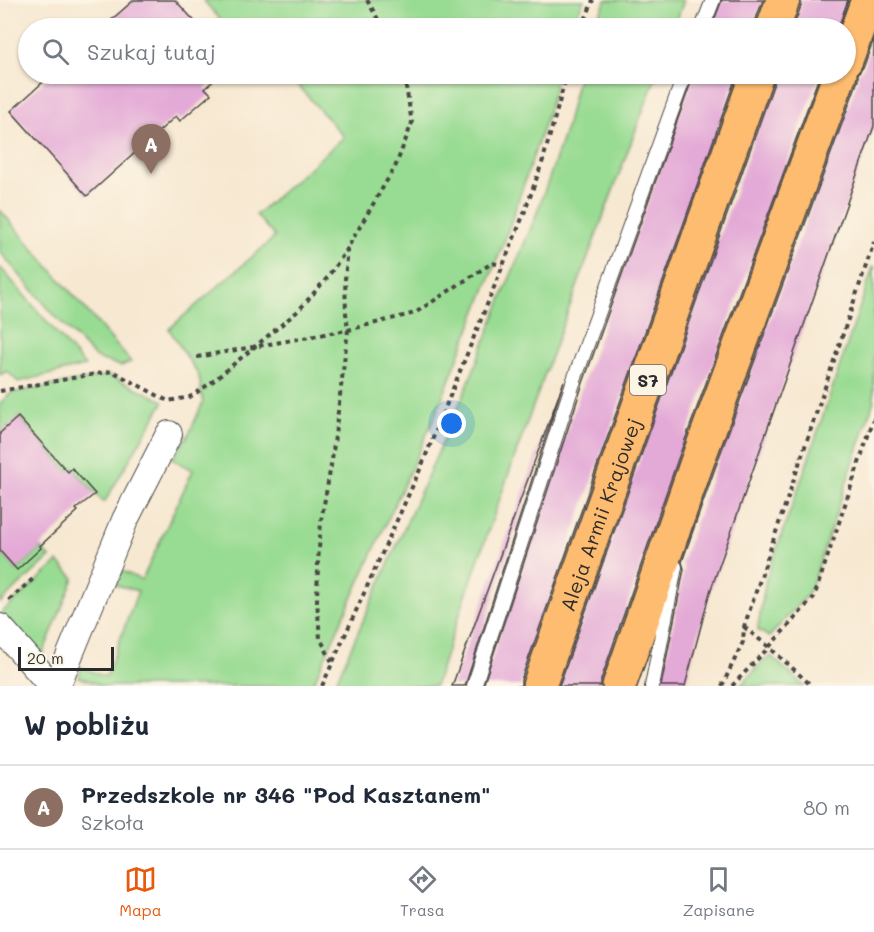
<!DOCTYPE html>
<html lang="pl">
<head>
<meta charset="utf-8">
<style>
	body { margin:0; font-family:Mali,sans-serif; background:#f2f2f3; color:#1f2937 }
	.scale { position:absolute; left:18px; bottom:15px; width:96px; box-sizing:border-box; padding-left:6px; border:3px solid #2b2b2b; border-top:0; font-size:16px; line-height:21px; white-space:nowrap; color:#2b2b2b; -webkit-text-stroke:4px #fcf5e5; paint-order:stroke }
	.you { position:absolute; left:452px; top:424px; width:21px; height:21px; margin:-15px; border:4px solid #fff; border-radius:50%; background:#1a73e8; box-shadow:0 0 0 9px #1a73e833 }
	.badge { display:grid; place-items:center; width:39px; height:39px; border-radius:50%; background:#ea580c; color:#fff; font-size:20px; font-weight:700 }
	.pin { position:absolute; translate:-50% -50px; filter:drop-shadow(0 2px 3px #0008) }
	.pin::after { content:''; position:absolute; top:32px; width:21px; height:18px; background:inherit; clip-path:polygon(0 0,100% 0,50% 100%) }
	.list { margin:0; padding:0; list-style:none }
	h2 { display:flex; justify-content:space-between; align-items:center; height:78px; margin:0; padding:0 24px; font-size:26px }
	h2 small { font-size:20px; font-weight:400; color:#747a83 }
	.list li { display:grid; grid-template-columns:39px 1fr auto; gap:18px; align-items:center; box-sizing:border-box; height:84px; padding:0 24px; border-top:2px solid #e0e1e3 }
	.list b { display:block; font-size:22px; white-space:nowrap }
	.list p { margin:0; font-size:20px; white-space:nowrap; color:#747a83 }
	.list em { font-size:20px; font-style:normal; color:#747a83 }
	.icon { flex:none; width:33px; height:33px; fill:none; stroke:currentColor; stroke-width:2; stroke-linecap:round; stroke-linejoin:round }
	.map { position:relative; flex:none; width:874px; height:686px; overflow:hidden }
	.search { position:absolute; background:#fff; box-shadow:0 2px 4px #0004; left:18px; right:18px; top:18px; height:66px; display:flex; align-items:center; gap:15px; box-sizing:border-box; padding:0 21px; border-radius:33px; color:#747a83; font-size:22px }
	.sheet { height:162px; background:#fff }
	nav { display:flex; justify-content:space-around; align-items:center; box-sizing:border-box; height:84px; border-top:2px solid #e0e1e3; background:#fff; font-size:16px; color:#747a83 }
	nav a { display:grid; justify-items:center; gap:3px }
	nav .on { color:#ea580c }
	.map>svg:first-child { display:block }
	.green { fill:#98db92; stroke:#62835e; stroke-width:1.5 }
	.building { fill:#e4aad7 }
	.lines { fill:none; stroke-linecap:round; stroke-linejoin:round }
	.lane-casing { stroke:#4a4744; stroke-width:16 }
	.street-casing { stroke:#4a4744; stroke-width:28 }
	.highway-casing { stroke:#4a4744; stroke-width:36 }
	.path { stroke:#4a4744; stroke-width:4; stroke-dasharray:4.5 4.5; stroke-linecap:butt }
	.lane { stroke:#fff; stroke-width:14 }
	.street { stroke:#fff; stroke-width:26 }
	.highway { stroke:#fdbc6f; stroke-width:33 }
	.labels { text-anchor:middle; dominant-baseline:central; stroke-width:4.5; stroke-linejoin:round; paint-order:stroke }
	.shield { fill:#fcf5e5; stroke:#6a6863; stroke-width:1.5 }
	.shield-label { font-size:18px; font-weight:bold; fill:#2b2b2b }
	.street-label { font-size:20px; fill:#2b2b2b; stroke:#fcf5e5 }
</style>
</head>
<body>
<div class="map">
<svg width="874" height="686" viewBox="0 0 874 686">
	<rect width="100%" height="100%" fill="#fcf5e5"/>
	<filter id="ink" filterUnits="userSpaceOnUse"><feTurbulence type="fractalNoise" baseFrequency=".0167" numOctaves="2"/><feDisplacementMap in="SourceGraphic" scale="12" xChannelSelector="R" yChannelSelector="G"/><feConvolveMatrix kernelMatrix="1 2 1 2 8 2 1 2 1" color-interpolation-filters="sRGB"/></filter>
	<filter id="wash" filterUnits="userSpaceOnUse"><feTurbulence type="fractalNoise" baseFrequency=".008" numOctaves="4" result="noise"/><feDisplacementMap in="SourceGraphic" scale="24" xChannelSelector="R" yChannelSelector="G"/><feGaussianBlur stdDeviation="1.35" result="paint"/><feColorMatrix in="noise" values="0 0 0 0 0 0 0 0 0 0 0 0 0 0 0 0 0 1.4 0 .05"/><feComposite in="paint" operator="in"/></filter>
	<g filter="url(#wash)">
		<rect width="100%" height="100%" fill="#f7e8d1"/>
		<!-- green -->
		<g class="green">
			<path d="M203,0H584L570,28H228Z"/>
			<path d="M606,0H684L674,28H593Z"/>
			<path d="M288,74H558L547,116L503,245L435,416L312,686H102L79,677L81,667L106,677L138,591L116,585L122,571L142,580L193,470L172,459L189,434L203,402L199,376L169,329L275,237L256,215L344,137Z"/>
			<path d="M579,74H657C580,277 504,480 435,686H334L464,394L506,287L535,218L552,170L566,128Z"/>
			<path d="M0,210L131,362L121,366L96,358L54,315L0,252Z"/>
			<path d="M874,265V401L813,582L807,595L769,637L758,630V626L766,579L803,475Z"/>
			<path d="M0,267L85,366L18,382L7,371L0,375Z"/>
			<path d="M109,375L164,401L104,503L72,468L68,472L19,417L0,433V403L11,393Z"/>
			<path d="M41,548L50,557L0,603V553L1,552L17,570Z"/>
			<path d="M58,562L74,578L41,658L0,614Z"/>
			<path d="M771,656L804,686H740L764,660Z"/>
		</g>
		<g id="blocks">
			<!-- building -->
			<g class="building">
				<path d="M134,0H175L201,28H102Z"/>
				<path d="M722,0H763L755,22V28H711Z"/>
				<path d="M801,0H848L838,28H793L801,6Z"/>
				<path d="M874,38V126L710,592L685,686H661L684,569L682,562L714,471L858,80V74L864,66Z"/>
				<path d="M52,74H221L205,88L211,94L180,121L176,116L87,196L11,111Z"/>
				<path d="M694,74H737L521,680V686H483L583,383Z"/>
				<path d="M775,74H820L678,459L601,680V686H559L775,80Z"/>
				<path d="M564,381L465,686H452Z"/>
				<path d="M18,417L68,472L72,468L95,494L76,509L78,511L40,546L41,548L17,570L0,551V433Z"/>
			</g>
		</g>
	</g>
	<g filter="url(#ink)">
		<use href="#blocks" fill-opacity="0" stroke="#4a4744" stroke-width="1.5"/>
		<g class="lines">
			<defs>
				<g id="lane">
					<path d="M702,28L713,0"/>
					<path d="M474,686L574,380L685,74"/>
					<path d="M652,686L675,567"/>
				</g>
				<g id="street">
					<path d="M0,627L52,686"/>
					<path d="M57,686L125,520L169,434"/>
				</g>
				<g id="highway">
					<path d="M773,28L783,0"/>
					<path d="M846,60L868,0"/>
					<path id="s1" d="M539,686L757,74"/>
					<path d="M619,686L696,465L840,74"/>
				</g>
			</defs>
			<!-- lane casing -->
			<use href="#lane" class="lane-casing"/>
			<!-- street casing -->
			<use href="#street" class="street-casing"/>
			<!-- highway casing -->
			<use href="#highway" class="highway-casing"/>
			<!-- path -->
			<g class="path">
				<path d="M367,0L383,28"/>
				<path d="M582,28L593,0"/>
				<path d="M197,357L348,330L415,313L492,263L502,265"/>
				<path d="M0,391L112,371L168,401L190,397L212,382L298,311L327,278L348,248"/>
				<path d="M9,600L34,578"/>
				<path d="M744,627L769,647L812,686"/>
				<path d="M332,662L320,638L317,601L318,562L321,521L332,460L348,330L346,313L345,279L348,247L396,165L412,123L404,74"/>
				<path d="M322,686L422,465L525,211L543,160L567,74"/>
				<path d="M722,686L743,642L744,627L874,242"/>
				<path d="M732,686L769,647L814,597L874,418"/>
			</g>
			<!-- lane -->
			<use href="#lane" class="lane"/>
			<!-- street -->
			<use href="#street" class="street"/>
			<!-- highway -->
			<use href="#highway" class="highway"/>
		</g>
	</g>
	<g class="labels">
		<!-- shield labels -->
		<rect class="shield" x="630" y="365" width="36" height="30" rx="4.5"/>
		<g class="shield-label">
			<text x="648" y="380">S7</text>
		</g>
		<!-- street labels -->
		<g class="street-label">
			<text stroke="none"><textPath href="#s1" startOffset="182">Aleja Armii Krajowej</textPath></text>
		</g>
	</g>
</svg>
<div class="scale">20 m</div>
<div class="you"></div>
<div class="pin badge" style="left:151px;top:174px;background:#8d6e63">A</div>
<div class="search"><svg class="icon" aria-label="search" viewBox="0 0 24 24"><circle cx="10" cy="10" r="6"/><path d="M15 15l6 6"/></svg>Szukaj tutaj</div>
</div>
<section class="sheet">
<h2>W pobliżu<small></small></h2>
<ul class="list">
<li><span class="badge" style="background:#8d6e63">A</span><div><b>Przedszkole nr 346 &quot;Pod Kasztanem&quot;</b><p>Szkoła</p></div><em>80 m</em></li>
</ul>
</section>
<nav>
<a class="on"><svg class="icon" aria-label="map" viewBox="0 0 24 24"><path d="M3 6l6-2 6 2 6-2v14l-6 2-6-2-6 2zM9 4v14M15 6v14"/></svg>Mapa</a>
<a><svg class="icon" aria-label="directions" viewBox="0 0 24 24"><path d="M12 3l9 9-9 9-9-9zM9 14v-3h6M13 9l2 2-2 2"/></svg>Trasa</a>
<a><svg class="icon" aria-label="saved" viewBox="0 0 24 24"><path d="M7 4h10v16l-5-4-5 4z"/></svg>Zapisane</a>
</nav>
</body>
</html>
